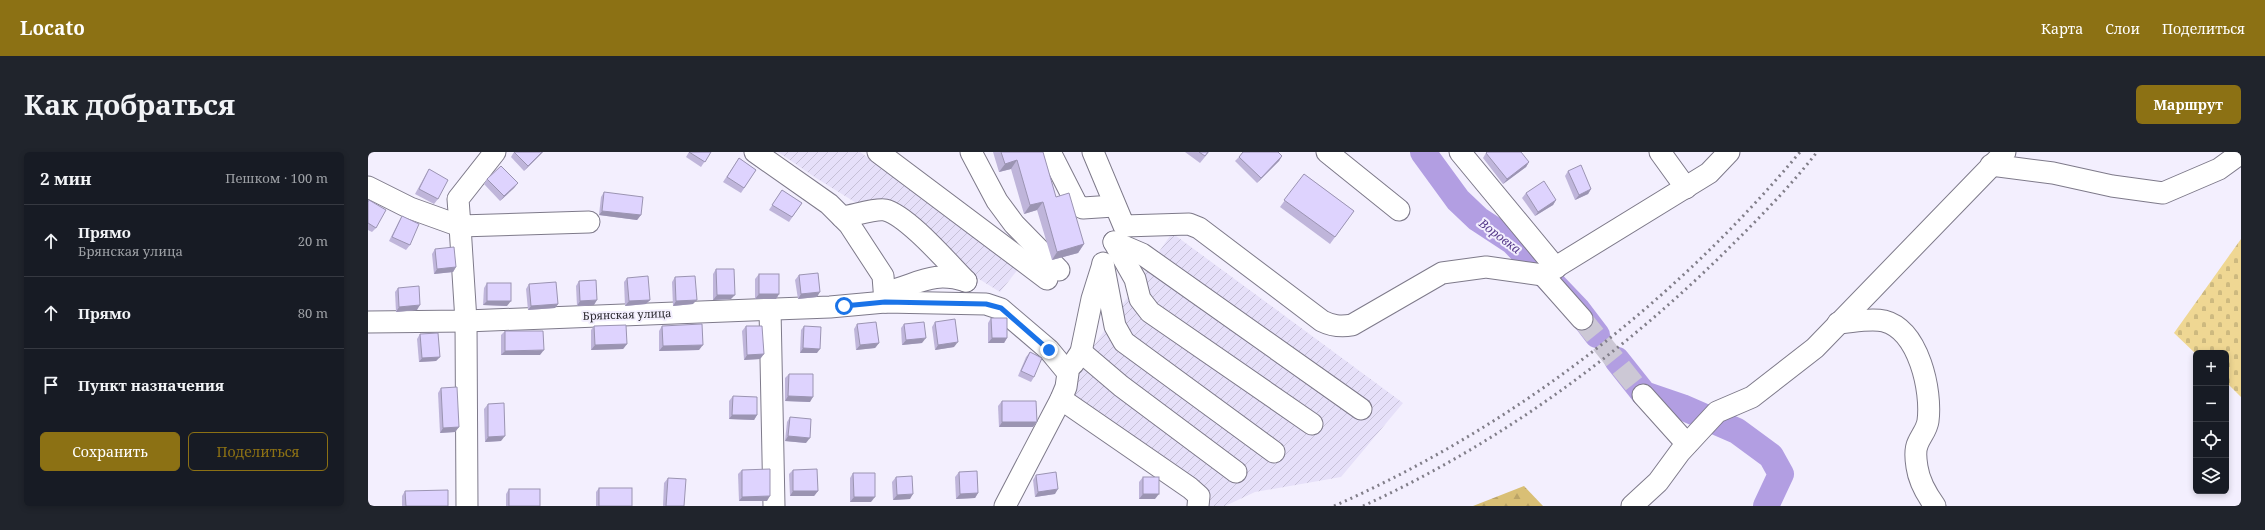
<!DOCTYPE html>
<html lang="ru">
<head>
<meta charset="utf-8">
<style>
	body { margin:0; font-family:"Noto Serif",serif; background:#20242c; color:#f1f3f6 }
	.controls { position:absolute; right:12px; bottom:12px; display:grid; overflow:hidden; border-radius:6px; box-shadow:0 2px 6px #0003 }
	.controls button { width:36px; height:36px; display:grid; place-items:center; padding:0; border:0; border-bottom:1px solid #363941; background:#171b24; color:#f1f3f6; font:20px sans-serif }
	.stop { position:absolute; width:12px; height:12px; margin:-9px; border:3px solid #1a73e8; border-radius:50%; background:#fff }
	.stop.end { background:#1a73e8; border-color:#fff; box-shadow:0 1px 4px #0008 }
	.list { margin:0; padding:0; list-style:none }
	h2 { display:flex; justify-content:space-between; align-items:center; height:52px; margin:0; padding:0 16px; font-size:17px }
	h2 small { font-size:13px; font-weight:400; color:#9ea1a6 }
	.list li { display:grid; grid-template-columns:26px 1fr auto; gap:12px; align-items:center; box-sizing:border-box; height:72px; padding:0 16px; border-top:1px solid #363941 }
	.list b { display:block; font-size:15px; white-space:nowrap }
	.list p { margin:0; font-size:13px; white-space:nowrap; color:#9ea1a6 }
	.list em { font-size:13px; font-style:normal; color:#9ea1a6 }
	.actions { display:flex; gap:8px; padding:12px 16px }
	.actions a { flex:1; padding:9px 0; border:1px solid #8c7114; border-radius:6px; text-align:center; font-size:14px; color:#8c7114 }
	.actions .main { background:#8c7114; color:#fff }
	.icon { flex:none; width:22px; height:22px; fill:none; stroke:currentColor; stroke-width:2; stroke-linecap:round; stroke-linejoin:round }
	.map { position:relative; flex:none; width:1873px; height:354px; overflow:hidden; border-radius:6px }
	header { display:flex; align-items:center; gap:24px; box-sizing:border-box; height:56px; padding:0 20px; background:#8c7114; color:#fff }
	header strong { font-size:19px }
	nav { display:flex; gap:22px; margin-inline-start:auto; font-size:14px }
	.intro { display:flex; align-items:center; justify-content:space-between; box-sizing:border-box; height:96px; padding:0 24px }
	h1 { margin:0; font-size:28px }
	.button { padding:10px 18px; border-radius:6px; background:#8c7114; color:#fff; font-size:14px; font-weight:700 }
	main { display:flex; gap:24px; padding:0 24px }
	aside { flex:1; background:#171b24; border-radius:6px; box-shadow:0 2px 6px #0003 }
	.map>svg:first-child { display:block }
	.industrial { fill:url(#industrial-furrows) }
	.forest { fill:url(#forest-firs) }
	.cemetery { fill:url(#cemetery-stones) }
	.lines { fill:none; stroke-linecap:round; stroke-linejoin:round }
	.river { stroke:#b29ee2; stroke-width:26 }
	.minor-tunnel { stroke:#ccc8d5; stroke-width:21; stroke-dasharray:21 10; stroke-linecap:butt }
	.minor-casing { stroke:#7e7a8a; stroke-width:23 }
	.minor { stroke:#fff; stroke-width:21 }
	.rail { stroke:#817e89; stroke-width:3; stroke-dasharray:2 4; stroke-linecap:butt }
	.wall { fill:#bfb5da }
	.shaded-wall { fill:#9b94b2 }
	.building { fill:#ded3fe; stroke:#9b94b2 }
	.route { stroke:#1a73e8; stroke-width:5 }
	.labels { text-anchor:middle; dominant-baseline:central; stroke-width:4; stroke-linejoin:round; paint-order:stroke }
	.street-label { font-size:11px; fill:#2e2c33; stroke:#f3effe }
	.water-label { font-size:12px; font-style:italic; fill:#583c8c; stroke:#f3effe }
</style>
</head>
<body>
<header>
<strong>Locato</strong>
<nav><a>Карта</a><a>Слои</a><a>Поделиться</a></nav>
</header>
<div class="intro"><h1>Как добраться</h1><a class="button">Маршрут</a></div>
<main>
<aside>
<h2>2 мин<small>Пешком · 100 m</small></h2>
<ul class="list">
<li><svg class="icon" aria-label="ahead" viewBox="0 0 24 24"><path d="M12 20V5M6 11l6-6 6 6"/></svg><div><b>Прямо</b><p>Брянская улица</p></div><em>20 m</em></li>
<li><svg class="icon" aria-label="ahead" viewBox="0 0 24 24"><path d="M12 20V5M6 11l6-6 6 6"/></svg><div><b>Прямо</b></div><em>80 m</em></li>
<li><svg class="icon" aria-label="arrive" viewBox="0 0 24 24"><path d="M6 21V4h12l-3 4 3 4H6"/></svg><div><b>Пункт назначения</b></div></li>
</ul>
<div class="actions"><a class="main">Сохранить</a><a>Поделиться</a></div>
</aside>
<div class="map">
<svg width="1873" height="354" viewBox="0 0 1873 354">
	<defs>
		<pattern id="industrial-furrows" width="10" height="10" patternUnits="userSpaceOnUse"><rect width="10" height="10" fill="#e6e0f9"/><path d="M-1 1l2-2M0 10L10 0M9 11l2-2" fill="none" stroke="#c6c0d6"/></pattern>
		<pattern id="forest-firs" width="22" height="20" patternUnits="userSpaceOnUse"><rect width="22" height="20" fill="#d9bf75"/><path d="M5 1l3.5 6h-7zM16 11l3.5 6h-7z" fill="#bba466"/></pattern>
		<pattern id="cemetery-stones" width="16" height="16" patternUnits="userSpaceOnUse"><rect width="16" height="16" fill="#efd793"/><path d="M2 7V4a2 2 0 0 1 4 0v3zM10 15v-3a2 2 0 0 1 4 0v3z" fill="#cdb97f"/></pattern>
	</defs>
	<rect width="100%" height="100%" fill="#f3effe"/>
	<!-- industrial -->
	<g class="industrial">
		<path d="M410,0H492L651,116L632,140L448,26Z"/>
		<path d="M804,81L1035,251L973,325L887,340L857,354H838L691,244Z"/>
	</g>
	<!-- forest -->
	<path class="forest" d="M1156,334L1175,354H1105Z"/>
	<!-- cemetery -->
	<path class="cemetery" d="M1873,87V245L1858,230V201L1828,202L1806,181Z"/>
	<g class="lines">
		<!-- river -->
		<g class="river">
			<path d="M1055,0L1090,48L1110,67L1145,90L1210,158L1229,183"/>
			<path d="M1249,208L1276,242L1314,255L1369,279L1403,304L1413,322L1398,354"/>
		</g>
		<!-- minor-tunnel -->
		<path class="minor-tunnel" d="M1214,167L1275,243"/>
		<defs>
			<g id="minor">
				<path d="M127,0L90,47L92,74L221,70"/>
				<path d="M387,0L461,52L481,72L515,124L517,150"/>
				<path d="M510,0L679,127"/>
				<path d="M603,0L629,49L646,72L691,118"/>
				<path d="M682,0L709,53L715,56L746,54"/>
				<path d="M725,0L756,74L821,72L831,76L954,169C964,174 972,175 984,173L1074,121L1118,115L1175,123L1341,21L1361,0"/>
				<path d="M959,0L1031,58"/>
				<path d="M1092,0L1188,116"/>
				<path d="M1292,0L1318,36"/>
				<path d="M1623,13L1685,21L1744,34L1795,41L1851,17L1873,1"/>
				<path d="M0,35L42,56L92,74L98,169L99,354"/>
				<path d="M474,65C484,64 508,56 517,58C539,63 581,112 598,129"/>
				<path d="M746,90L774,102L993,257"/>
				<path d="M746,90L767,127L772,147L782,160L944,272"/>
				<path d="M735,111L747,174L756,190L906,300"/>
				<path d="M1175,123L1214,167"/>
				<path d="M518,140C550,133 563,118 598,129"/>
				<path d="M402,157L406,354"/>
				<path d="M0,170L98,169L462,155L517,150L618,152L633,157L681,198L700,221L698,235L693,247L637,354"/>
				<path d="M1470,171C1485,170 1502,166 1516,169C1551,178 1564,239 1560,269C1559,277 1553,284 1550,291C1547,297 1548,309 1549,315C1551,329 1559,343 1567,354"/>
				<path d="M713,200L753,234L868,320"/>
				<path d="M705,212L713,200L724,147L735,112"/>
				<path d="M1275,243L1319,292"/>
				<path d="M693,247L822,336L831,344L830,354"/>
				<path d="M1264,354L1290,330L1312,300L1349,260L1384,245L1447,196L1637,0"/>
			</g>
		</defs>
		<!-- minor casing -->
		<use href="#minor" class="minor-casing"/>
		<!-- minor -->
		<use href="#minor" class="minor"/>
		<!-- rail -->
		<g class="rail">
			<path d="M966,354C1145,275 1306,151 1432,0"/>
			<path d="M995,354C1135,290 1262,196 1370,87C1397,60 1425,31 1449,0"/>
		</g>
	</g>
	<!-- wall -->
	<g class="wall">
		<path d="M146,0H175L156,19L143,5Z"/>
		<path d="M321,0H343L333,15L318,5Z"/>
		<path d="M625,0H675L688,45L716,92L710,101L684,108L669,58L656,62L643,17L631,20Z"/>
		<path d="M817,0H841L832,11Z"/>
		<path d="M1118,1L1161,10L1158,15L1135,32L1115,6Z"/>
		<path d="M914,4L911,9L889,31L867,9L871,5Z"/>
		<path d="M371,6L388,18L373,41L355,30Z"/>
		<path d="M61,17L70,47L66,52L47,42L58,22Z"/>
		<path d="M1200,19L1223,37L1220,42L1207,48L1197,24Z"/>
		<path d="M936,22L986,59L962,92L912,55Z"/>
		<path d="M119,27L150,31L146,36L132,49L116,32Z"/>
		<path d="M414,38L434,51L421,70L401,58Z"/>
		<path d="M236,40L273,63L269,68L231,63L233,45Z"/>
		<path d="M1158,41L1188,48L1185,53L1167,64L1154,46Z"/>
		<path d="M0,50L8,76L4,80L0,78Z"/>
		<path d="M34,64L42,93L38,98L21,89L31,69Z"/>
		<path d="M67,97L88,115L85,120L66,122L64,102Z"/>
		<path d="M348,117L363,147L345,148V122Z"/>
		<path d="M391,122L411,142L408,147H387V127Z"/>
		<path d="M431,123L449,145L430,147L427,128Z"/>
		<path d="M307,125L325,152L305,154L304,130Z"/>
		<path d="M259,126L282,148L278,152L257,154L256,130Z"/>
		<path d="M211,129L226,153L209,154L208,134Z"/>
		<path d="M119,131L139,154L115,153L116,136Z"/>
		<path d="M161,132L190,152L187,156L160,158L158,137Z"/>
		<path d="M30,136L49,158L28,160L27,140Z"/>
		<path d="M623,166L639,186L636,191H620V171Z"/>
		<path d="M567,170L586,195L567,198L564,175Z"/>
		<path d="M489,172L511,191L507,196L488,198L486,177Z"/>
		<path d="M536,172L554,191L534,193L533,176Z"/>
		<path d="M226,174L259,192L255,197L223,198V178Z"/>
		<path d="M294,174L331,198L291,199V179Z"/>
		<path d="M378,174L396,202L392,207L376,208L374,179Z"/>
		<path d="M436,174L449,201H432L433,178Z"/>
		<path d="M137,179L172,203H133V183Z"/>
		<path d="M52,182L72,205L68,209L51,210L49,187Z"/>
		<path d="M662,200L666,225L663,230L650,224L658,205Z"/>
		<path d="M421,222L442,250L417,249V226Z"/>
		<path d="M73,236L91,275L87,280L72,281L70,241Z"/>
		<path d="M365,244L389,263L386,268L361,267V249Z"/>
		<path d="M634,249L669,270L665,275H631L630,254Z"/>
		<path d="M120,252L133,289L117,290L116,257Z"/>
		<path d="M422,265L438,291L417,289L419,270Z"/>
		<path d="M374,318L399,349H371L370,322Z"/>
		<path d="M425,318L450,339L446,344H422L421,322Z"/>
		<path d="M591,320L610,341L607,346L588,347L587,325Z"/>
		<path d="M485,321L503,350H482V326Z"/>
		<path d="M668,323L687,342L667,345L665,328Z"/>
		<path d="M528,325L542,347L525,348L524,330Z"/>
		<path d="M775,325L787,347H771V330Z"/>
		<path d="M300,326L316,354H295L296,331Z"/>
		<path d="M231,336L264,354H228V340Z"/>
		<path d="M141,337L172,354H138V342Z"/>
		<path d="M37,339L80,354H34V344Z"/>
	</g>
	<!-- shaded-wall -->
	<g class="shaded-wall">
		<path d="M174,0H175L156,19L160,14Z"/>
		<path d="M914,4L911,9L889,31L893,26Z"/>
		<path d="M649,8L643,17L631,20L637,12Z"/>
		<path d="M1161,10L1158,15L1135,32L1139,27Z"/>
		<path d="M150,31L146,36L132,49L136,44Z"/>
		<path d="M1223,37L1220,42L1207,48L1211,43Z"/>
		<path d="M1188,48L1185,53L1167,64L1170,60Z"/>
		<path d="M675,50L669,58L656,62L662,53Z"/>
		<path d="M234,59L273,63L269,68L231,63Z"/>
		<path d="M716,92L710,101L684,108L689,100Z"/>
		<path d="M88,115L85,120L66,122L69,117Z"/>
		<path d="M452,140L449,145L430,147L433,142Z"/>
		<path d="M391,142H411L408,147H387Z"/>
		<path d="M349,143H367L363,147L345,148Z"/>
		<path d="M229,148L226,153L209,154L212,149Z"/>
		<path d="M282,148L278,152L257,154L261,149Z"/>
		<path d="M329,148L325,152L305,154L308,149Z"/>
		<path d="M119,149H143L139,154L115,153Z"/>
		<path d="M190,152L187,156L160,158L163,154Z"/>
		<path d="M52,153L49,158L28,160L31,155Z"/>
		<path d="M558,186L554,191L534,193L538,188Z"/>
		<path d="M624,186H639L636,191H620Z"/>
		<path d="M590,190L586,195L567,198L570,193Z"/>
		<path d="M511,191L507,196L488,198L492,193Z"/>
		<path d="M259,192L255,197L223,198L227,193Z"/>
		<path d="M335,193L331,198L291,199L295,194Z"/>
		<path d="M435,196L452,197L449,201H432Z"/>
		<path d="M176,198L172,203H133L137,199Z"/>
		<path d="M396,202L392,207L376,208L379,203Z"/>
		<path d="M72,205L68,209L51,210L54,206Z"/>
		<path d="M420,244L445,245L442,250L417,249Z"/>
		<path d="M364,263H389L386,268L361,267Z"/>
		<path d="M634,270H669L665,275H631Z"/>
		<path d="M91,275L87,280L72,281L75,276Z"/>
		<path d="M137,284L133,289L117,290L120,285Z"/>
		<path d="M420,284L442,286L438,291L417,289Z"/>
		<path d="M690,337L687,342L667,345L670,340Z"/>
		<path d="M425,339H450L446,344H422Z"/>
		<path d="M610,341L607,346L588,347L592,342Z"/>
		<path d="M545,342L542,347L525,348L529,343Z"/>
		<path d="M775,342H791L787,347H771Z"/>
		<path d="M402,344L399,349H371L374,345Z"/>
		<path d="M486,345H507L503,350H482Z"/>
	</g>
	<!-- building -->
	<g class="building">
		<path d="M146,0H174L160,14Z"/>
		<path d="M321,0H343L337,10Z"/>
		<path d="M633,0H675L688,45L701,41L716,92L689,100L675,50L662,53L649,8L637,12Z"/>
		<path d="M831,0H840L837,4Z"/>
		<path d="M875,0H910L914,4L893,26L871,5Z"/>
		<path d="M1119,0H1153L1161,10L1139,27L1118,1Z"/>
		<path d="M371,6L388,18L376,36L359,25Z"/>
		<path d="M1213,13L1223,37L1211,43L1200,19Z"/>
		<path d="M133,14L150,31L136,44L119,27Z"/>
		<path d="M61,17L80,28L70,47L51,37Z"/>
		<path d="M936,22L986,59L967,85L916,48Z"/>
		<path d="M1176,29L1188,48L1170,60L1158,41Z"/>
		<path d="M414,38L434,51L424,65L404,53Z"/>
		<path d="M236,40L275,45L273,63L234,59Z"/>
		<path d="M1,48L18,58L8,76L0,71V50Z"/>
		<path d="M34,64L51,72L42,93L24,85Z"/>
		<path d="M86,95L88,115L69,117L67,97Z"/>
		<path d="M348,117H366L367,143H349Z"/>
		<path d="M450,121L452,140L433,142L431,123Z"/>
		<rect x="391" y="122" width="20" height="20"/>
		<path d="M280,124L282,148L261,149L259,126Z"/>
		<path d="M327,124L329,148L308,149L307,125Z"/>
		<path d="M228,128L229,148L212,149L211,129Z"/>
		<path d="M188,130L190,152L163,154L161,132Z"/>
		<rect x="119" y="131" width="24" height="18"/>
		<path d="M51,134L52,153L31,155L30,136Z"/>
		<path d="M623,166H639V186H624Z"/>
		<path d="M587,167L590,190L570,193L567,170Z"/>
		<path d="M508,170L511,191L492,193L489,172Z"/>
		<path d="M556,170L558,186L538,188L536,172Z"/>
		<path d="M334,172L335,193L295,194L294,174Z"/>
		<path d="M258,173L259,192L227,193L226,174Z"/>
		<path d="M378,174H394L396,202L379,203Z"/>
		<path d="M436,174L453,175L452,197L435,196Z"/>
		<path d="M137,179H175L176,198L137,199Z"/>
		<path d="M70,181L72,205L54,206L52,182Z"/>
		<path d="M662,200L674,206L666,225L653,219Z"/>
		<path d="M421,222H445V245L420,244Z"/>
		<path d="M89,235L91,275L75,276L73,236Z"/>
		<path d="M365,244L389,245V263H364Z"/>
		<path d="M634,249H668L669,270H634Z"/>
		<path d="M136,251L137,284L120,285V252Z"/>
		<path d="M422,265L443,267L442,286L420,284Z"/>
		<path d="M402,317V344L374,345V318Z"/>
		<path d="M449,317L450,339H425V318Z"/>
		<path d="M609,319L610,341L592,342L591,320Z"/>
		<path d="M688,320L690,337L670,340L668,323Z"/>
		<path d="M485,321H507V345H486Z"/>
		<path d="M544,324L545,342L529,343L528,325Z"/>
		<rect x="775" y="325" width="16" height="17"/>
		<path d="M300,326L318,327L316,354H298Z"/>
		<rect x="231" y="336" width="33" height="18"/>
		<rect x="141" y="337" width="31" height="17"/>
		<path d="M80,338V354H38L37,339Z"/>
	</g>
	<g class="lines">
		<!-- route -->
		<path class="route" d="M476,154L517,150L618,152L633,156L681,198"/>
	</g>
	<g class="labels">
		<!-- street labels -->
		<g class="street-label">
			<text transform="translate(259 162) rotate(-2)">Брянская улица</text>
		</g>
		<!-- water labels -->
		<g class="water-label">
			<text transform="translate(1132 84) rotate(37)">Воровка</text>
		</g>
	</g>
</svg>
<div class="controls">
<button>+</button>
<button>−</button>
<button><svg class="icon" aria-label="locate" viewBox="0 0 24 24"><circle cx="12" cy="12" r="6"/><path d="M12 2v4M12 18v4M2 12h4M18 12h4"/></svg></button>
<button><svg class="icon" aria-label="layers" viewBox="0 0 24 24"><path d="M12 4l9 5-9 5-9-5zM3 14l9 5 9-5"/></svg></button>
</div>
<div class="stop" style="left:476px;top:154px"></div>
<div class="stop end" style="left:681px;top:198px"></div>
</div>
</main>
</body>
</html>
